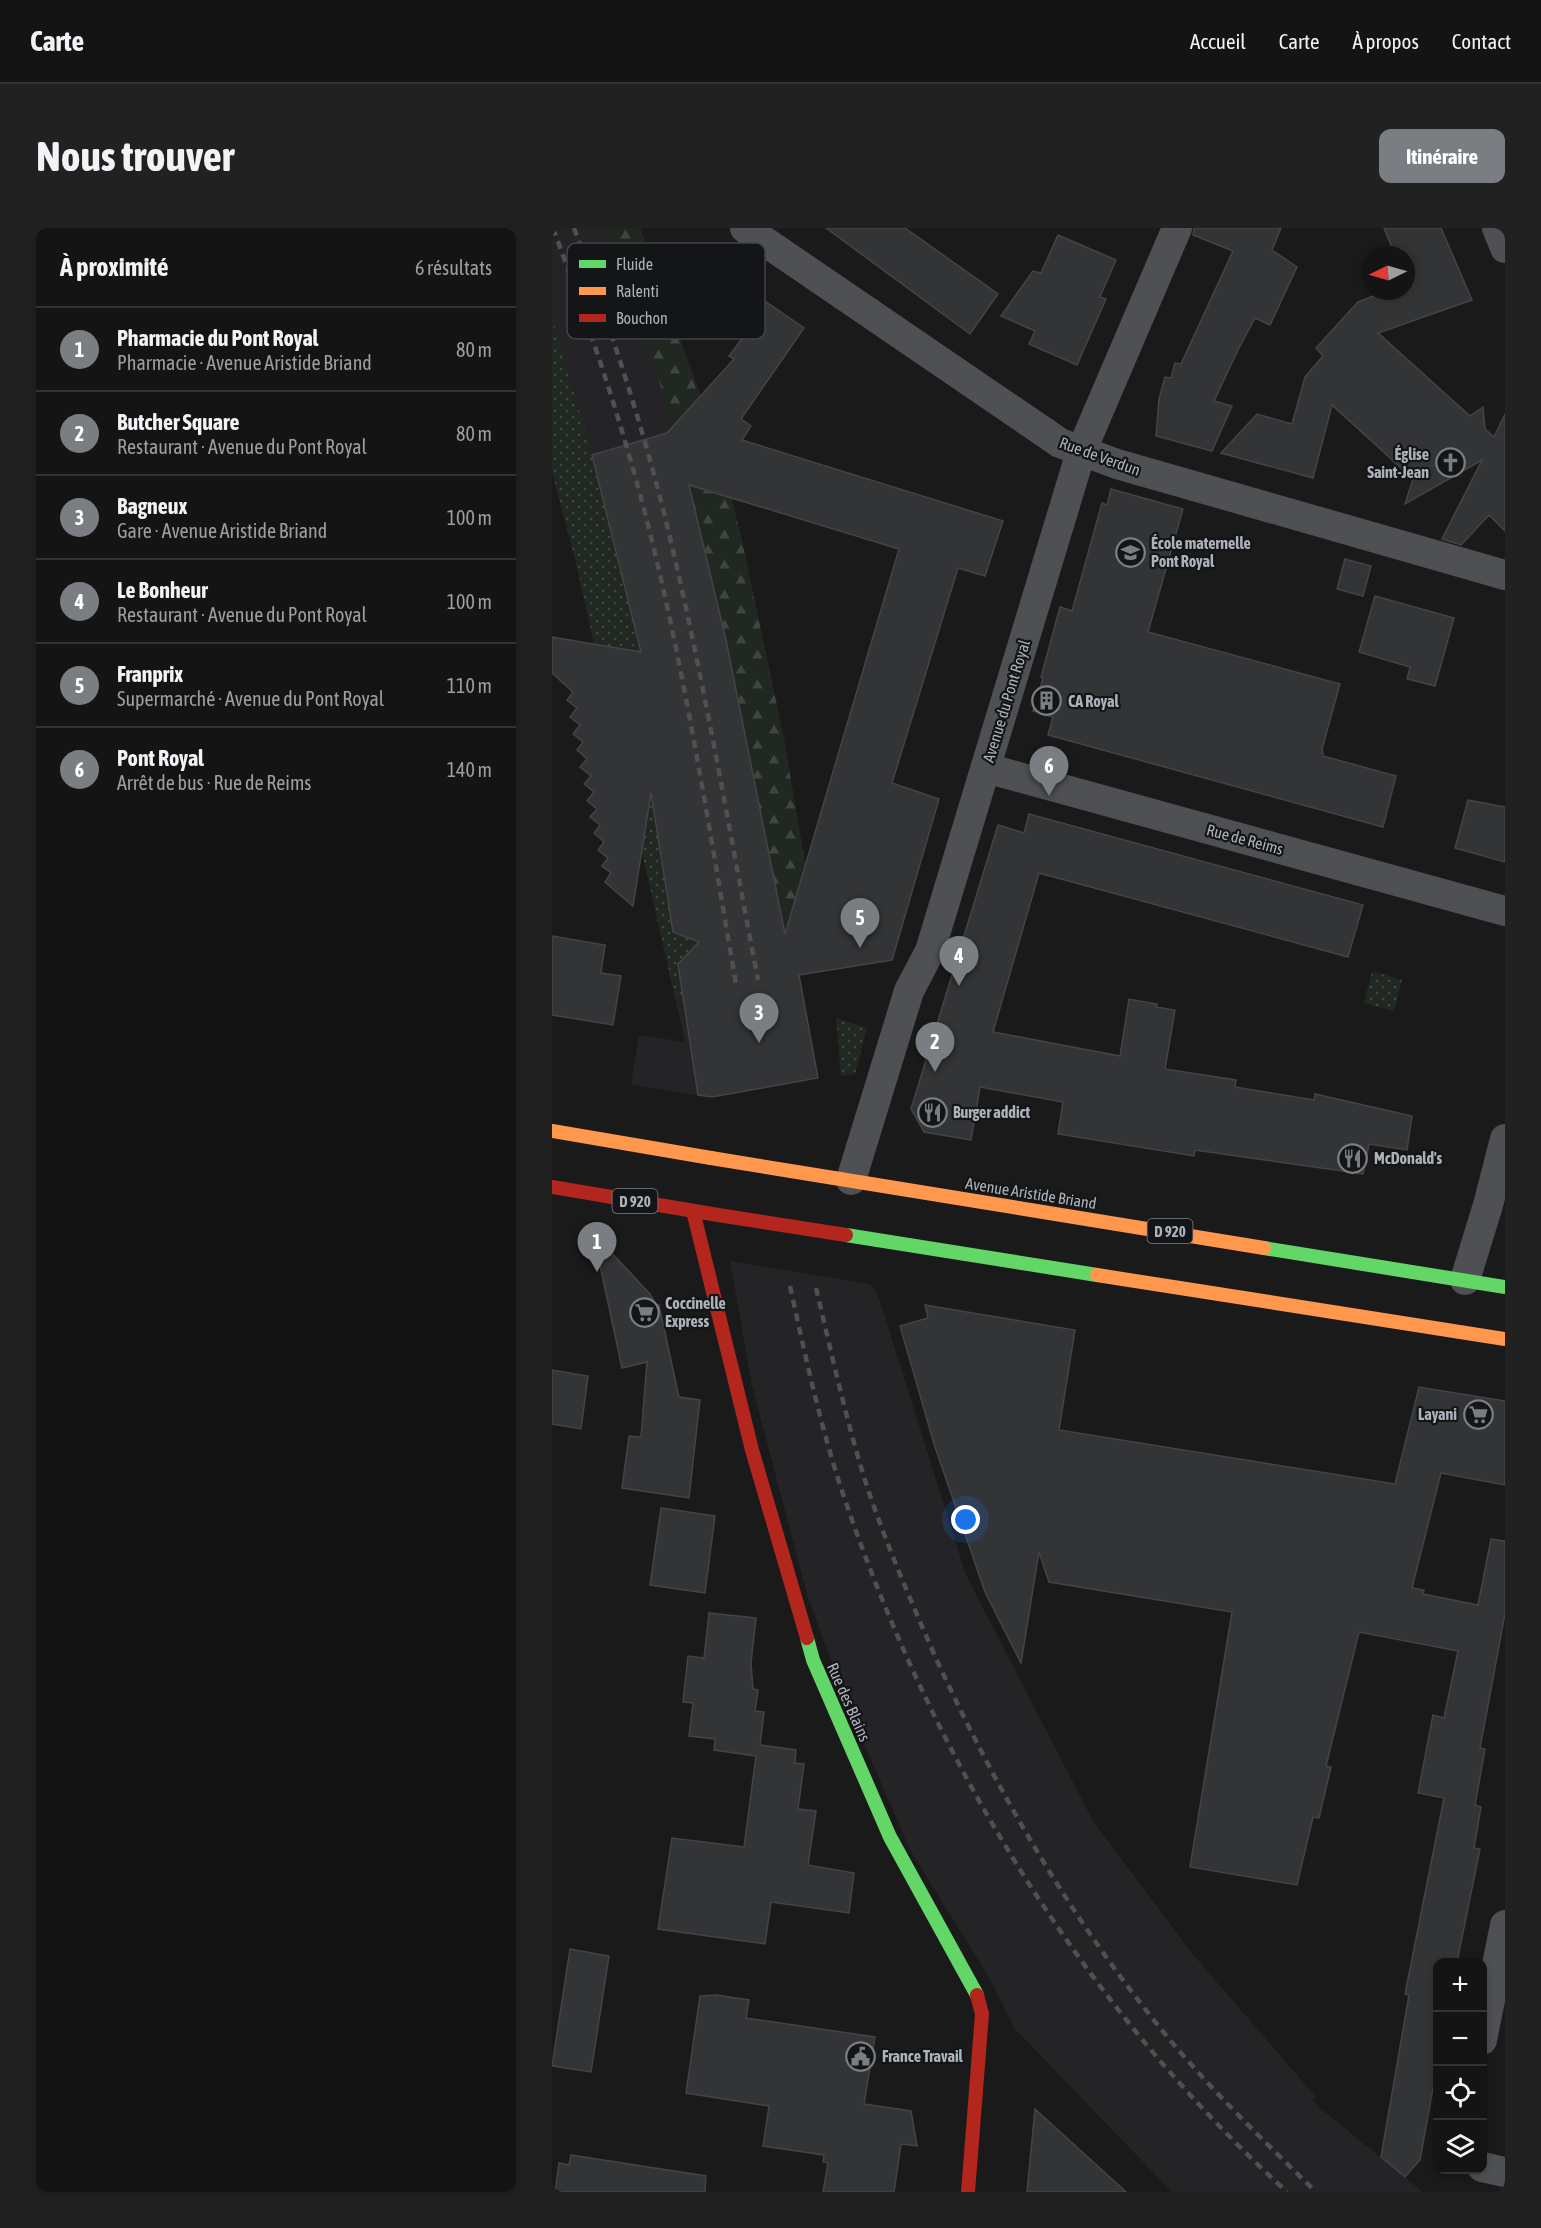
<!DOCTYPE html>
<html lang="fr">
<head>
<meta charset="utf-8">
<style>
	body { margin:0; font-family:"Asap Condensed",sans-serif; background:#212122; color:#f1f3f6 }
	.controls { position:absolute; right:18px; bottom:18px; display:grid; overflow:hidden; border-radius:12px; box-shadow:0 3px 9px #0003 }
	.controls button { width:54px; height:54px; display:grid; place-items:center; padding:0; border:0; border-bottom:2px solid #333334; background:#141414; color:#f1f3f6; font:30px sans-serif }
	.compass { position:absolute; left:809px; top:18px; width:54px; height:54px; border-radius:50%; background:#141414; box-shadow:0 3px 9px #0003; rotate:265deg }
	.you { position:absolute; left:414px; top:1292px; width:21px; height:21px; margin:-15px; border:4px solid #fff; border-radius:50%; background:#1a73e8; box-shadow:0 0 0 9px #1a73e833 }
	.badge { display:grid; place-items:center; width:39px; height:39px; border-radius:50%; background:#7a7d82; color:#fff; font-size:20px; font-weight:700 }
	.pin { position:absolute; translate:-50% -50px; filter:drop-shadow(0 2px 3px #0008) }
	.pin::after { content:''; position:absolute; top:32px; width:21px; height:18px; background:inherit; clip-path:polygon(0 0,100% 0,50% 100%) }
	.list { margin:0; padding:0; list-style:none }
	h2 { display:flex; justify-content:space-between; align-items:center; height:78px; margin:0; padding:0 24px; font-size:26px }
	h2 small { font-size:20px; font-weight:400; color:#9d9ea0 }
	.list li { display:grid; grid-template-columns:39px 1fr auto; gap:18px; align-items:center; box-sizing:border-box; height:84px; padding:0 24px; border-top:2px solid #333334 }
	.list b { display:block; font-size:22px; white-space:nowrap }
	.list p { margin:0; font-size:20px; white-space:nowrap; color:#9d9ea0 }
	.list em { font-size:20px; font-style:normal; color:#9d9ea0 }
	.icon { flex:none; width:33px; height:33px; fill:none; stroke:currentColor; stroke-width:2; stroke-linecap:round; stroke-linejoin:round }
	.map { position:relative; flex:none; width:953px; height:1964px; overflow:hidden; border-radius:12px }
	header { display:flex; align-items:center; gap:36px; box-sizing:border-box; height:84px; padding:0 30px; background:#141414; border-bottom:2px solid #333334 }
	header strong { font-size:28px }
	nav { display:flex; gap:33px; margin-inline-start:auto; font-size:21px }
	.intro { display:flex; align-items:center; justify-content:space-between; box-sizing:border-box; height:144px; padding:0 36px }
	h1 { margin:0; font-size:42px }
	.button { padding:15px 27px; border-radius:12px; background:#7a7d82; color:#fff; font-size:21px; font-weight:700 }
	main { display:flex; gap:36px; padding:0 36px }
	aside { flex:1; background:#141414; border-radius:12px; box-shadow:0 3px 9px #0003 }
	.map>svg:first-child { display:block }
	.built { fill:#242427 }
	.grass { fill:url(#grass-dots) }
	.forest { fill:url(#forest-firs) }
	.building { fill:#333435; stroke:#434447; stroke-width:1.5; fill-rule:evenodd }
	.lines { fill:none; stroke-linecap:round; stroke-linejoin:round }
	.street { stroke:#4f5053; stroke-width:30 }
	.fast { stroke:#63d668; stroke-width:14 }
	.slow { stroke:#ff974d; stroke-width:14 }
	.jam { stroke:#b3261e; stroke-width:14 }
	.rail { stroke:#505052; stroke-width:4.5; stroke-dasharray:8 6; stroke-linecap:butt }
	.slow-bridge { stroke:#ff974d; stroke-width:14 }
	.jam-bridge { stroke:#b3261e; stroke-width:14 }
	.labels { text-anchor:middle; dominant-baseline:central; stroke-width:4.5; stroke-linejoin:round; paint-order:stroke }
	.shield { fill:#141517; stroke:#7f8389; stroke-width:1.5 }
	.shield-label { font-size:15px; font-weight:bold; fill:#adb2ba }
	.poi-label { font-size:16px; font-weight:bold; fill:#adb2ba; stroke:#141517; text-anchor:start }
	.street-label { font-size:16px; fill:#adb2ba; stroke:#141517 }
	.key { fill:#141517; stroke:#424448; stroke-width:1.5 }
	.key-label { font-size:16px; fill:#adb2ba }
</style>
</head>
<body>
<header>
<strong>Carte</strong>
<nav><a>Accueil</a><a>Carte</a><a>À propos</a><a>Contact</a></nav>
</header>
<div class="intro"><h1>Nous trouver</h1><a class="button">Itinéraire</a></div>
<main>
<aside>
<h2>À proximité<small>6 résultats</small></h2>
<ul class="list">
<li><span class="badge">1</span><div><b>Pharmacie du Pont Royal</b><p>Pharmacie · Avenue Aristide Briand</p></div><em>80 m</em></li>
<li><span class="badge">2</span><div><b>Butcher Square</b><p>Restaurant · Avenue du Pont Royal</p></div><em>80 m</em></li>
<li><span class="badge">3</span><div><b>Bagneux</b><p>Gare · Avenue Aristide Briand</p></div><em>100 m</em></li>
<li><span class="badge">4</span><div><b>Le Bonheur</b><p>Restaurant · Avenue du Pont Royal</p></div><em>100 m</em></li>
<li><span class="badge">5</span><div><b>Franprix</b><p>Supermarché · Avenue du Pont Royal</p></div><em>110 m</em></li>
<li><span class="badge">6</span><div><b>Pont Royal</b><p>Arrêt de bus · Rue de Reims</p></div><em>140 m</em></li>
</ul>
</aside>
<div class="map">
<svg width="953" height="1964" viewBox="0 0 953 1964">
	<defs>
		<pattern id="grass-dots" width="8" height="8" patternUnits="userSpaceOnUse" patternTransform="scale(1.5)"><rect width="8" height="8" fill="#212821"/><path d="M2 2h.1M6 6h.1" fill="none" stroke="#3f453f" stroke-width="1.8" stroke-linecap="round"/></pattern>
		<pattern id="forest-firs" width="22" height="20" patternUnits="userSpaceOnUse" patternTransform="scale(1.5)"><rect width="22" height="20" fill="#212821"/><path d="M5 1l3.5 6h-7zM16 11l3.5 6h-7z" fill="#3f453f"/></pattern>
	</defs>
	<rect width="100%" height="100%" fill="#1a1a1b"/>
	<!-- built -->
	<g class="built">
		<path d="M0,0H88L149,168L188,303L232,511L271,742L245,749L266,850L160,869L79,857L87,807L133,814L22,327L0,244Z"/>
		<path d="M178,1033L319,1056L327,1070L414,1347L541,1593L639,1724L763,1868L761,1872L768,1880L871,1964H620L463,1801L438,1751L358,1622L292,1469L255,1366L200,1158Z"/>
	</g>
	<!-- grass -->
	<g class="grass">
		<path d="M0,89L40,227L83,399L103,503L141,721L132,770L123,769L22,327L0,244Z"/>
		<path d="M820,743L850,752L842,783L812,775Z"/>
		<path d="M284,790L315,800L303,846L289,848Z"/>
	</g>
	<!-- forest -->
	<path class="forest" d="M57,0H88L171,238L188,303L232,511L271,742L250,747L236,694L225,671C184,444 135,218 57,0Z"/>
	<!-- building -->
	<g class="building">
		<path d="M274,0H353L446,66L418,106Z"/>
		<path d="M642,0H729L720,22L745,39L718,97L703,90L686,122L662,173L680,178L660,223L604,208L607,171L613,149L619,150L623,135L629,136L681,23L641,7Z"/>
		<path d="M832,0H889L920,72L826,105L918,188L931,179L933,201L942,209L953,186V303L937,287L909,317L890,311L930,232L853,276L861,251L780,177L761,250L669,225L705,186L740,196L753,149L771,128L764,120L806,74L834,63H854V27H843Z"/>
		<path d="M506,7L564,32L548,69L554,71L525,137L477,116L483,103L449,88L481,43L489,45Z"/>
		<path d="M159,36L252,100L189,191L199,198L190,212L451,293L433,348L406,340L340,555L387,571L340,732L247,747L266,850L160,869L146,867L126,736L147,714L121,704L99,565L81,678L53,654L59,645L50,638L56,630L46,622L52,614L42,605L48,597L38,589L45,581L35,573L42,564L32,556L39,548L28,539L35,531L25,522L31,514L21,506L28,497L18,489L25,480L15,472L21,464L0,445V409L89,424L40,227L115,205L182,131L177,128L192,108L135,70ZM137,257L347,321L233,706L174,412Z"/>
		<path d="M559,261L631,281L596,404L788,456L770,521L771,528L844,548L831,599L496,507L501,489L481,483L491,450L489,449L508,379L520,383L550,275L555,277Z"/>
		<path d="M793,331L819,338L811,368L785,361Z"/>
		<path d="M823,368L902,390L883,458L855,451L858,439L807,424Z"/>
		<path d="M916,572L953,579V634L903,620Z"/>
		<path d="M477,586L811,677L796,729L487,645L441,804L568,828L577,771L605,776L604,779L623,782L613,841L684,852L683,859L762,872L763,866L860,888L855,922L817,916L811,946L643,922L642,928L506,906L511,874L428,859L419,912L372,904L359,881L446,597L472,605Z"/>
		<path d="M0,708L53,717L49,745L69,748L61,797L0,787Z"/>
		<path d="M41,1005L98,1066L104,1077H107L127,1169L148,1172L137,1270L70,1260L77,1208L89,1209L95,1134L70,1140Z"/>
		<path d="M373,1077L523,1102L507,1202L843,1256L867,1159L953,1173V1257L889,1245L860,1360L872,1362L871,1366L926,1377L939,1311L953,1313V1386L928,1520L933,1521L923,1577L929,1579L922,1620L928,1621L905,1734H885V1838L868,1932L853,1949L829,1929L857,1767L853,1766L892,1570L866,1565L881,1487L892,1490L906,1423L807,1404L774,1538L779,1539L767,1590L761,1589L745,1657L638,1639L680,1384L497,1354L487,1324L469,1435L433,1364L383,1219L348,1098L376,1090Z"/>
		<path d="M0,1142L36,1148L29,1201L0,1196Z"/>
		<path d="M109,1280L163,1288L153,1365L98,1357Z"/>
		<path d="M157,1385L204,1390L199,1435L201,1461L206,1462L203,1483L212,1484L208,1517L244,1522L243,1535L252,1536L246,1581L264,1583L256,1637L302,1645L297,1685L219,1674L213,1716L106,1701L120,1610L192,1619L204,1528L162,1522L163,1511L137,1508L141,1475L131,1474L136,1428L152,1430Z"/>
		<path d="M18,1721L57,1728L39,1844L0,1838Z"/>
		<path d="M164,1767L197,1772L194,1790L323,1809L312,1876L359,1883L365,1918L349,1916L342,1964H271L276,1935L271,1934L272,1927L211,1918L217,1878L134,1865L148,1768Z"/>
		<path d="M483,1881L574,1964H475Z"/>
		<path d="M19,1927L154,1948L153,1964H3L7,1935L17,1937Z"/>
	</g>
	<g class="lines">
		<!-- street -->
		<g class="street">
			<path d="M193,0L508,215L565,236L953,347"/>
			<path d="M945,0L953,20"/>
			<path d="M434,540L953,683"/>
			<path d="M299,952L357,763L378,723L529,224L625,0"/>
			<path d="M913,1052L936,977L953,911"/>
			<path d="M930,1812L953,1697"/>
			<path d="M930,1939L953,1944"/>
		</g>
		<!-- fast -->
		<g class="fast">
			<path d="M294,1007L545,1047"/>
			<path d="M712,1020L953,1059"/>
			<path d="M255,1410L261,1432L338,1609L425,1767"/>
		</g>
		<!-- slow -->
		<g class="slow">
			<path d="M0,903L159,930"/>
			<path d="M282,950L712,1020"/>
			<path d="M545,1047L953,1111"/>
		</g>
		<!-- jam -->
		<g class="jam">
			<path d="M0,959L166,987"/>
			<path d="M141,983L200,1222L255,1410"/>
			<path d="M416,1964L430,1786L425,1767"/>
		</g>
		<!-- rail -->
		<g class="rail">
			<path d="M1,0C36,95 69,191 94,289C133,442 157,600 184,756"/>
			<path d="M22,0C56,93 88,189 112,285C150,439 176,596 206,752"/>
			<path d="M238,1058C253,1127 268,1196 290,1263C379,1528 528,1775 735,1964"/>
			<path d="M264,1060C279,1123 293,1187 312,1249C331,1309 357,1368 382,1426C445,1564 521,1695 618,1812C663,1866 714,1915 764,1964"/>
		</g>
		<!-- slow-bridge -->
		<path class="slow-bridge" d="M159,930L282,950"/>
		<!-- jam-bridge -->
		<path class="jam-bridge" d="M166,987L294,1007"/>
	</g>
	<!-- icons -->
	<defs>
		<symbol id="church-ring" viewBox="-11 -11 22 22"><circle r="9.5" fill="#141517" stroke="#7a7d82" stroke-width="1.5"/><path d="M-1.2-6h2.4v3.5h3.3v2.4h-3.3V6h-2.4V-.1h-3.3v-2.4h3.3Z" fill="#7a7d82"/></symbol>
		<symbol id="school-ring" viewBox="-11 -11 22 22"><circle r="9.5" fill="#141517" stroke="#7a7d82" stroke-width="1.5"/><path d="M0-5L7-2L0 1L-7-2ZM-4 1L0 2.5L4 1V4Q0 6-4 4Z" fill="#7a7d82"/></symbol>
		<symbol id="building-ring" viewBox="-11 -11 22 22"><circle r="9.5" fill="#141517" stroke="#7a7d82" stroke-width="1.5"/><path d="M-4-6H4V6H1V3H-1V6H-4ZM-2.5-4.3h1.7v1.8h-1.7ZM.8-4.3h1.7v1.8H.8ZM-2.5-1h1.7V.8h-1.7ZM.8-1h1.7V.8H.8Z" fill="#7a7d82"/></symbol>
		<symbol id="restaurant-ring" viewBox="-11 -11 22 22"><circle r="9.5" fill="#141517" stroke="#7a7d82" stroke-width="1.5"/><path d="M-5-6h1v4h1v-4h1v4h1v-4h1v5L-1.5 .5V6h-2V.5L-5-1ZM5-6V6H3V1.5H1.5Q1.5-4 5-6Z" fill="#7a7d82"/></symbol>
		<symbol id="supermarket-ring" viewBox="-11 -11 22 22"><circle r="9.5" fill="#141517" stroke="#7a7d82" stroke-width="1.5"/><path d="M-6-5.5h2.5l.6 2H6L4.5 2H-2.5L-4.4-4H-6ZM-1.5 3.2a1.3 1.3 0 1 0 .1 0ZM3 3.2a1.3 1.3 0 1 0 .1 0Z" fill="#7a7d82"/></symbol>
		<symbol id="civic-ring" viewBox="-11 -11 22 22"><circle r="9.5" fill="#141517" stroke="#7a7d82" stroke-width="1.5"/><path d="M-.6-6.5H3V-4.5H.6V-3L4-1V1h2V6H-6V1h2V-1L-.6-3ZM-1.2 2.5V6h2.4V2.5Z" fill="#7a7d82"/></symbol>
	</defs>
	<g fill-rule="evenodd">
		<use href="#church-ring" x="882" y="218" width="33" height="33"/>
		<use href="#school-ring" x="562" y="308" width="33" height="33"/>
		<use href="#building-ring" x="478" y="456" width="33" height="33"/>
		<use href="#restaurant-ring" x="364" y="868" width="33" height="33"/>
		<use href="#restaurant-ring" x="784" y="914" width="33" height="33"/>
		<use href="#supermarket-ring" x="76" y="1068" width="33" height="33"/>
		<use href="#supermarket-ring" x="910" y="1170" width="33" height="33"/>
		<use href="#civic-ring" x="292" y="1812" width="33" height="33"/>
	</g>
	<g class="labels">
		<!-- shield labels -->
		<g class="shield">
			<rect x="60.5" y="961" width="45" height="24" rx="4.5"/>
			<rect x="595.5" y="991" width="45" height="24" rx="4.5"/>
		</g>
		<g class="shield-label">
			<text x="83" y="973">D 920</text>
			<text x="618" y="1003">D 920</text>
		</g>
		<!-- poi labels -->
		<g class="poi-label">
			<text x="877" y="226" text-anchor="end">Église<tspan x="877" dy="18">Saint-Jean</tspan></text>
			<text x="599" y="315">École maternelle<tspan x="599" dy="18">Pont Royal</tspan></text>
			<text x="516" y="473">CA Royal</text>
			<text x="401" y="884">Burger addict</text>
			<text x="822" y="930">McDonald's</text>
			<text x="113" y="1075">Coccinelle<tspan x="113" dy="18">Express</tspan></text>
			<text x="905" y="1186" text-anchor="end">Layani</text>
			<text x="330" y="1828">France Travail</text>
		</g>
		<!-- street labels -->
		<g class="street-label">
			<text transform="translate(548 228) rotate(20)">Rue de Verdun</text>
			<text transform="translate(454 473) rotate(-73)">Avenue du Pont Royal</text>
			<text transform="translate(693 611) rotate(15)">Rue de Reims</text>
			<text transform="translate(479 965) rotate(9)">Avenue Aristide Briand</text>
			<text transform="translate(297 1474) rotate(66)">Rue des Blains</text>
		</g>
	</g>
	<!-- legend -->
	<rect x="15" y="15" width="198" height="96" rx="9" class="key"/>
	<rect x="27" y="32" width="27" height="8" fill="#63d668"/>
	<rect x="27" y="59" width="27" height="8" fill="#ff974d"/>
	<rect x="27" y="86" width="27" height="8" fill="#b3261e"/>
	<g class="key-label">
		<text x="64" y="42">Fluide</text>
		<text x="64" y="69">Ralenti</text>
		<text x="64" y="96">Bouchon</text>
	</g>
</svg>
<div class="controls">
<button>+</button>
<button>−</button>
<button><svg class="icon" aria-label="locate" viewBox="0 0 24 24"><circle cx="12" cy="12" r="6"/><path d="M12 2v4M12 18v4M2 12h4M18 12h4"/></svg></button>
<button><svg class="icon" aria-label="layers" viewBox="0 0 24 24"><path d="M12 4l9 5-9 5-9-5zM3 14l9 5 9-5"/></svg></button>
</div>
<svg class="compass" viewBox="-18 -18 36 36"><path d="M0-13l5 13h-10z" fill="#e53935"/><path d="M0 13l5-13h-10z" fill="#9d9ea0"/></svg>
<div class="you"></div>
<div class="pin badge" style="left:45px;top:1044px">1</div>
<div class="pin badge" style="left:383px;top:844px">2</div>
<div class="pin badge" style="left:207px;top:815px">3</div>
<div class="pin badge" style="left:407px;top:758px">4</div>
<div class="pin badge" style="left:308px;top:720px">5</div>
<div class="pin badge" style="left:497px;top:568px">6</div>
</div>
</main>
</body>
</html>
